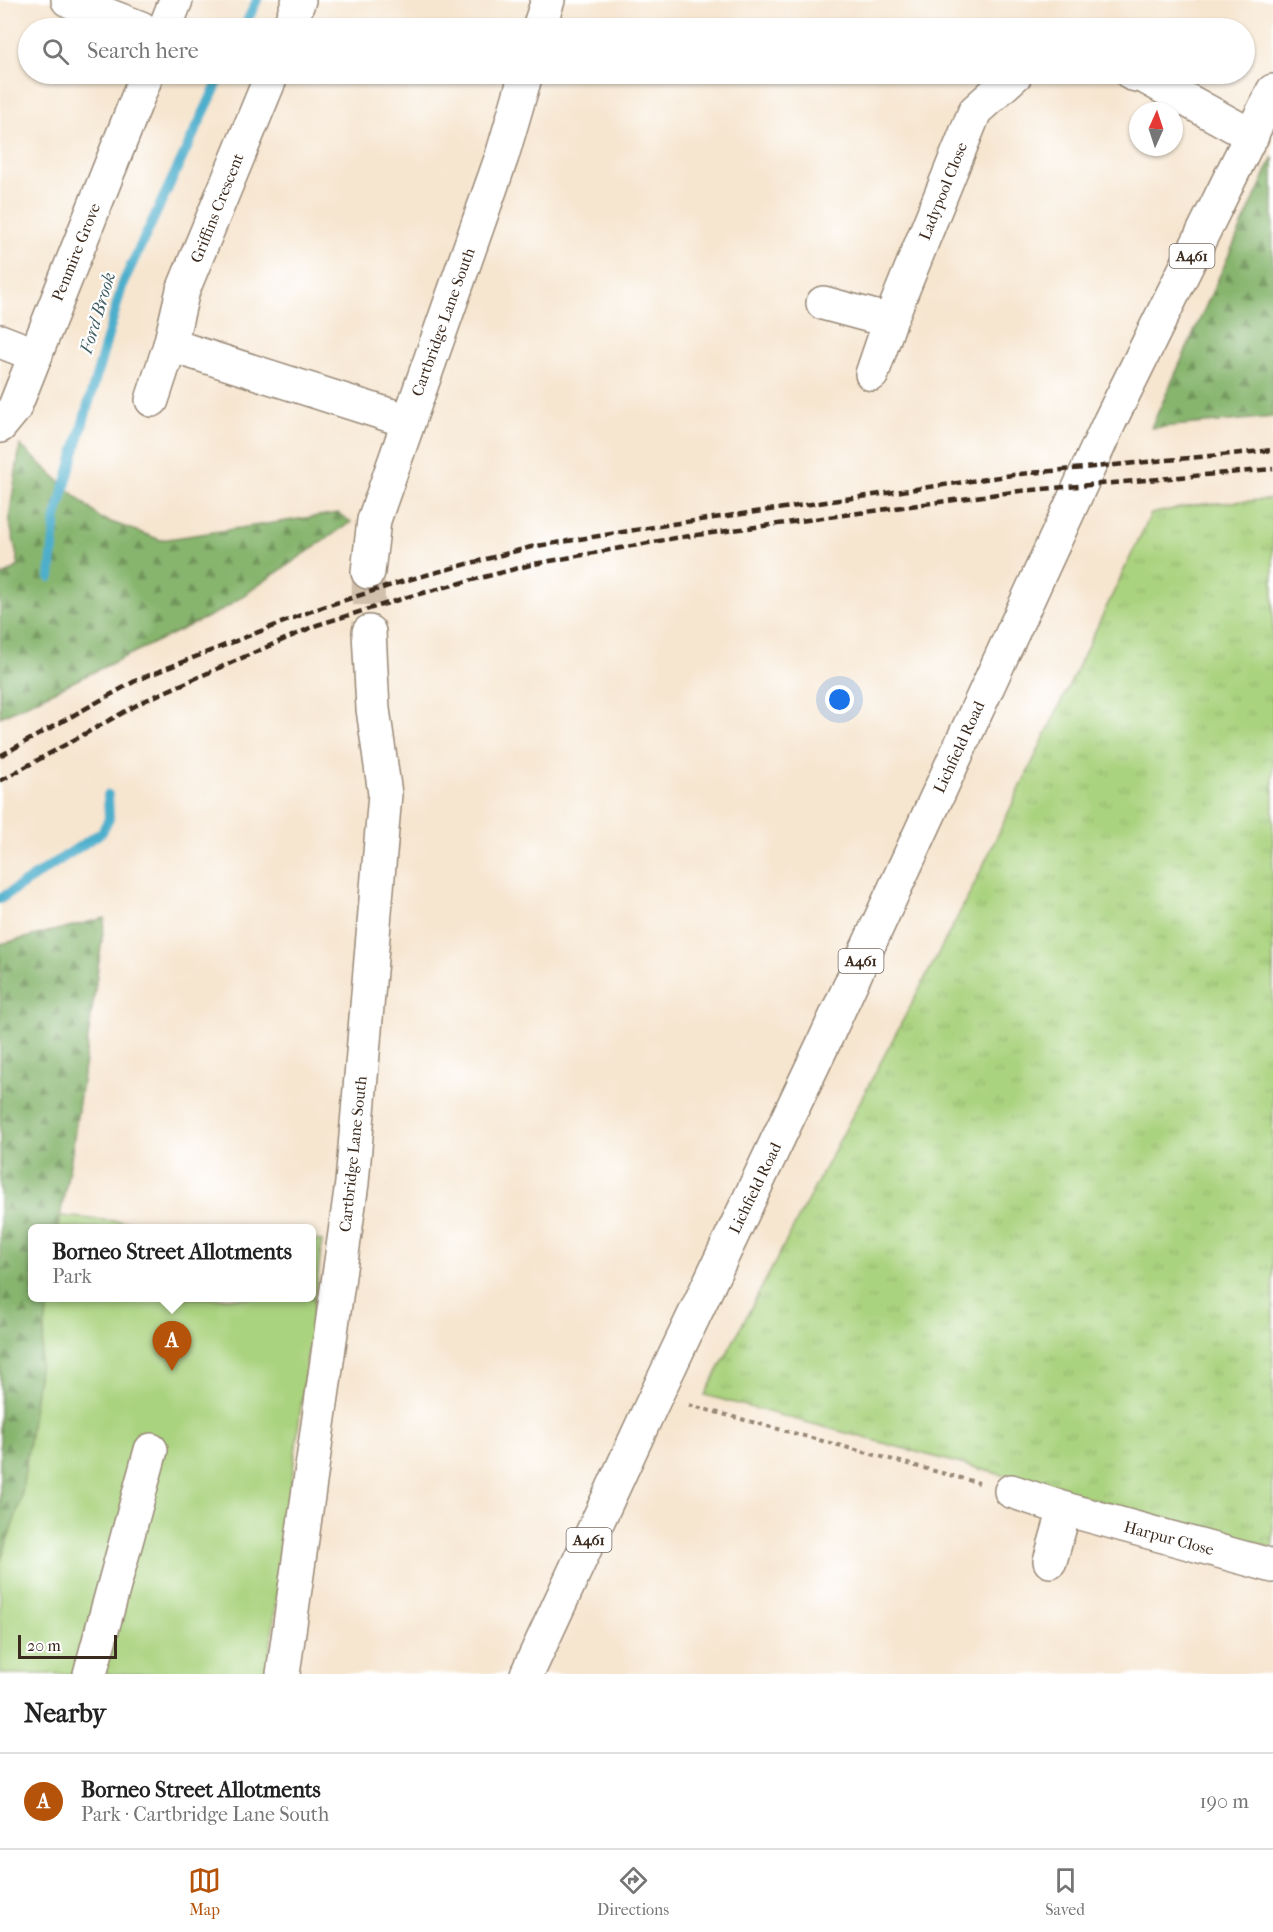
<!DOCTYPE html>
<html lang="en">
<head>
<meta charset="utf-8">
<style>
	body { margin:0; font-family:"IM FELL French Canon",serif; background:#f2f2f2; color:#222 }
	.compass { position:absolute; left:1129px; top:102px; width:54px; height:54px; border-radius:50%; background:#fff; box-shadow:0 2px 4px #0004; rotate:3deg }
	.scale { position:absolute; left:18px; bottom:15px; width:99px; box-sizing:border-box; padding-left:6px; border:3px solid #3b2a1e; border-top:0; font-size:16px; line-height:21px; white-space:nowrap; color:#3b2a1e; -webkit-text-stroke:4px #fff; paint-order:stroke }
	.you { position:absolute; left:840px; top:700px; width:21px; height:21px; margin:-15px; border:4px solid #fff; border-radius:50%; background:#1a73e8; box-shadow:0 0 0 9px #1a73e833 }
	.badge { display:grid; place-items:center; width:39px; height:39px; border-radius:50%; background:#b45309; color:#fff; font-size:20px; font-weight:700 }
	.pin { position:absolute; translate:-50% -50px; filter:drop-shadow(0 2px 3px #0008) }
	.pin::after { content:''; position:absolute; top:32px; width:21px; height:18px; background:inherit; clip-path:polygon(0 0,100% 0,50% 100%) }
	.popup { position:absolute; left:28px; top:1224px; width:288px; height:78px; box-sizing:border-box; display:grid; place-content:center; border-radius:9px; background:#fff; filter:drop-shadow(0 2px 4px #0005); font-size:20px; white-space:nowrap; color:#767676 }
	.popup b { font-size:22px; color:#222 }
	.popup::after { content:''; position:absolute; left:50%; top:100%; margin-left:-12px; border:12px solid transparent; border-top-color:#fff }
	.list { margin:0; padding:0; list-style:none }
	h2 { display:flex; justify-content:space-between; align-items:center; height:78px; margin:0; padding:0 24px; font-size:26px }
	h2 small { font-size:20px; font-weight:400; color:#767676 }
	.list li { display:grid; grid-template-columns:39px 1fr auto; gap:18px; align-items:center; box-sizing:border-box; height:96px; padding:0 24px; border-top:2px solid #e0e0e0 }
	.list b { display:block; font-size:22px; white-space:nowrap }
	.list p { margin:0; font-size:20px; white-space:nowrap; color:#767676 }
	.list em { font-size:20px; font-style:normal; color:#767676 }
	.icon { flex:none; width:33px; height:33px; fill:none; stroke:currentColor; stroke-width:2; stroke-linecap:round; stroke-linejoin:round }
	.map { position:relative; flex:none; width:1273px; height:1674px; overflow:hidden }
	.search { position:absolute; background:#fff; box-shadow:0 2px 4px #0004; left:18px; right:18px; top:18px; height:66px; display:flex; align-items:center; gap:15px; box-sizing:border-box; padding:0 21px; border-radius:33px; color:#767676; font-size:22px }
	.sheet { height:174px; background:#fff }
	nav { display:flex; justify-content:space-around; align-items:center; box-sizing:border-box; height:84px; border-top:2px solid #e0e0e0; background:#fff; font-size:16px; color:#767676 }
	nav a { display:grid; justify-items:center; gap:3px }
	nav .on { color:#b45309 }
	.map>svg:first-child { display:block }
	.grass { fill:url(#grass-tufts); stroke:#727e4e; stroke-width:1.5 }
	.forest { fill:url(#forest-firs); stroke:#617046; stroke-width:1.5 }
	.garden { fill:#aad37f; stroke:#727e4e; stroke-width:1.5 }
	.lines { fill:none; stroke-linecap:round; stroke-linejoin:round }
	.stream { stroke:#4dafcc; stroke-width:10 }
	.minor-tunnel { stroke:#d1c0ac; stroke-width:33; stroke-dasharray:33 16; stroke-linecap:butt }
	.minor-casing { stroke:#988876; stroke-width:36 }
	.highway-casing { stroke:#988876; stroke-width:36 }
	.path { stroke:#988876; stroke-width:4; stroke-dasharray:4.5 4.5; stroke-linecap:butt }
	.minor { stroke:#fff; stroke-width:33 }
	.highway { stroke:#fff; stroke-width:33 }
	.rail { stroke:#3b2a1e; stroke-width:4.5; stroke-dasharray:9 4.5; stroke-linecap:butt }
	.labels { text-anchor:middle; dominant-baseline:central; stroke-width:4.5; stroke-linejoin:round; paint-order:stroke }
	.shield { fill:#fff; stroke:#766a62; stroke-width:1.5 }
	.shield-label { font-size:15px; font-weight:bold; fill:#3b2a1e }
	.street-label { font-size:16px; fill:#3b2a1e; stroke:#fff }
	.water-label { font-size:18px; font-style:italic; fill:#425f64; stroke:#fff }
</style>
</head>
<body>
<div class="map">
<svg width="1273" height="1674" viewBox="0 0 1273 1674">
	<defs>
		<pattern id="grass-tufts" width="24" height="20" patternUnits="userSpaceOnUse" patternTransform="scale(1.5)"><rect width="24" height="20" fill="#aad37f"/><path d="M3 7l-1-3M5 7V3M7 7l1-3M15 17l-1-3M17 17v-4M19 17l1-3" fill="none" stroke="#93b56d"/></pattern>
		<pattern id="forest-firs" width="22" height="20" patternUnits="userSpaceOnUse" patternTransform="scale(1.5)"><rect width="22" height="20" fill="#87b56e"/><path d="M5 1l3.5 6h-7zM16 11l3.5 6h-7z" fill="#70935a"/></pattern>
	</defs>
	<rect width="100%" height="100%" fill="#fff"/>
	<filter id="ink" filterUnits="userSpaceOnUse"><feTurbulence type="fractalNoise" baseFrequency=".0167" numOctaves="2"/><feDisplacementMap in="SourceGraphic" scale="12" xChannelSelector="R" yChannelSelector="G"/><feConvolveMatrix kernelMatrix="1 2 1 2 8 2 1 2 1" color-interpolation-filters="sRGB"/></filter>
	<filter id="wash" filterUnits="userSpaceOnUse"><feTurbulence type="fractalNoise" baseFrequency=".008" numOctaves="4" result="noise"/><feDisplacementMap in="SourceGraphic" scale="24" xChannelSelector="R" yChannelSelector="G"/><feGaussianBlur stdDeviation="1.35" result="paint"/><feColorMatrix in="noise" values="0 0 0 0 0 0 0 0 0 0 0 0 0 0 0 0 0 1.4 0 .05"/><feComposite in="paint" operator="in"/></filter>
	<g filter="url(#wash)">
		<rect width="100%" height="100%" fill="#f6e5cf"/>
		<!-- grass -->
		<path class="grass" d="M1273,499V1548L705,1395L969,895L1151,514L1193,505Z"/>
		<!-- forest -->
		<g class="forest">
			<path d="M1273,157V417L1151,428Z"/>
			<path d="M20,445L100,518L161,540L338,513L351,522L222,610L0,717V577L19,566L9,519Z"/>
			<path d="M105,918L71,1159L58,1228H33V1298H49L21,1500L0,1563V944Z"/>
		</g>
		<!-- garden -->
		<g class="garden">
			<path d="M60,1216L192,1228H58Z"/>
			<path d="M312,1240L322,1241L267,1674H0V1563L21,1500L49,1298H312Z"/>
		</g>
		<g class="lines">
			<!-- stream -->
			<g class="stream">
				<path d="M244,28L257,0"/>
				<path d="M50,577L56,517L123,283L222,74"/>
				<path d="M0,899L102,832L109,819L108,795"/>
			</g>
		</g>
	</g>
	<g filter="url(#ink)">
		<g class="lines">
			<!-- minor-tunnel -->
			<path class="minor-tunnel" d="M368,572L369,632"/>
			<defs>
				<g id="minor">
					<path d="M68,0L141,28"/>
					<path d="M165,28L176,0"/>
					<path d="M289,28L299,0"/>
					<path d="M539,28L548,0"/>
					<path d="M1132,74L1145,77L1252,136"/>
					<path d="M823,303L890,321"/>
					<path d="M0,341L36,355"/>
					<path d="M170,345L408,421"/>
					<path d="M872,374L890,321L975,111L1016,74"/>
					<path d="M152,400L170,345L183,290L272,74"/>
					<path d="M0,426L14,409L147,74"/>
					<path d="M368,572L374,520L502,156L526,74"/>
					<path d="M1011,1491L1065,1509L1273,1566"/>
					<path d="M1050,1561L1065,1509"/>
					<path d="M90,1674L151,1450"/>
					<path d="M283,1674L352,1183L385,794L373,709L369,632"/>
				</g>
				<path id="highway" d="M527,1674L651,1406L824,1042L1110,421L1273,91"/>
			</defs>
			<!-- minor casing -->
			<use href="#minor" class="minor-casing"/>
			<!-- highway casing -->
			<use href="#highway" class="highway-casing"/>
			<!-- path -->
			<path class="path" d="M689,1405L979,1483"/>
			<!-- minor -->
			<use href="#minor" class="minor"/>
			<!-- highway -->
			<use href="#highway" class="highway"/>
			<!-- rail -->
			<g class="rail">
				<path d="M0,756L137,680L314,610L404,581L531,547L672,524L1020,474L1273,450"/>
				<path d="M0,781L144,701L317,625L411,596L534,564L675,538L1020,491L1273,469"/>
			</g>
		</g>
	</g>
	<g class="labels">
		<!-- shield labels -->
		<g class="shield">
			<rect x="1169.5" y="244" width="45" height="24" rx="4.5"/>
			<rect x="838.5" y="949" width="45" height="24" rx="4.5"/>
			<rect x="566.5" y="1528" width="45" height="24" rx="4.5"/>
		</g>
		<g class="shield-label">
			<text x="1192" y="256">A461</text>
			<text x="861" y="961">A461</text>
			<text x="589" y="1540">A461</text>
		</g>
		<!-- street labels -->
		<g class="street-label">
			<text transform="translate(943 191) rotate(-68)">Ladypool Close</text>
			<text transform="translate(217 208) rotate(-68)">Griffins Crescent</text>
			<text transform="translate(76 252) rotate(-68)">Penmire Grove</text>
			<text transform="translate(443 322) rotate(-70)">Cartbridge Lane South</text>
			<text transform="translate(959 747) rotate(-65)">Lichfield Road</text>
			<text transform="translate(353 1154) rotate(-84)">Cartbridge Lane South</text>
			<text transform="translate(755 1188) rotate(-64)">Lichfield Road</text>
			<text transform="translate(1169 1538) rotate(15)">Harpur Close</text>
		</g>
		<!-- water labels -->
		<g class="water-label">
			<text transform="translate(98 313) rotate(-73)">Ford Brook</text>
		</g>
	</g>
</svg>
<svg class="compass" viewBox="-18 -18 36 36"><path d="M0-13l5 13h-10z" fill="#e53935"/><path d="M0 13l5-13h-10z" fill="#767676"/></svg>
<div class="scale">20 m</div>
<div class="you"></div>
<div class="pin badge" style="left:172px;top:1371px">A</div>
<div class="popup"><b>Borneo Street Allotments</b>Park</div>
<div class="search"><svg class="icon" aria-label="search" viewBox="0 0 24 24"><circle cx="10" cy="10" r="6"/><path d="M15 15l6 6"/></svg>Search here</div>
</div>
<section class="sheet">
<h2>Nearby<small></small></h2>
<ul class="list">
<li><span class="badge">A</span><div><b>Borneo Street Allotments</b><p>Park · Cartbridge Lane South</p></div><em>190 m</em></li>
</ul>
</section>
<nav>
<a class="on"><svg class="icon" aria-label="map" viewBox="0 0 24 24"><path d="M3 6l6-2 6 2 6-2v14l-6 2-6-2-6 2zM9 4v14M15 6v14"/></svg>Map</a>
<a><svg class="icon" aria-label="directions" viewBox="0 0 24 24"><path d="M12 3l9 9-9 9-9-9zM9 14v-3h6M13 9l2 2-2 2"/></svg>Directions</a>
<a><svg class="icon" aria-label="saved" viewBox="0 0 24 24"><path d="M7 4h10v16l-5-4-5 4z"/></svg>Saved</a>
</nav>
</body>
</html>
